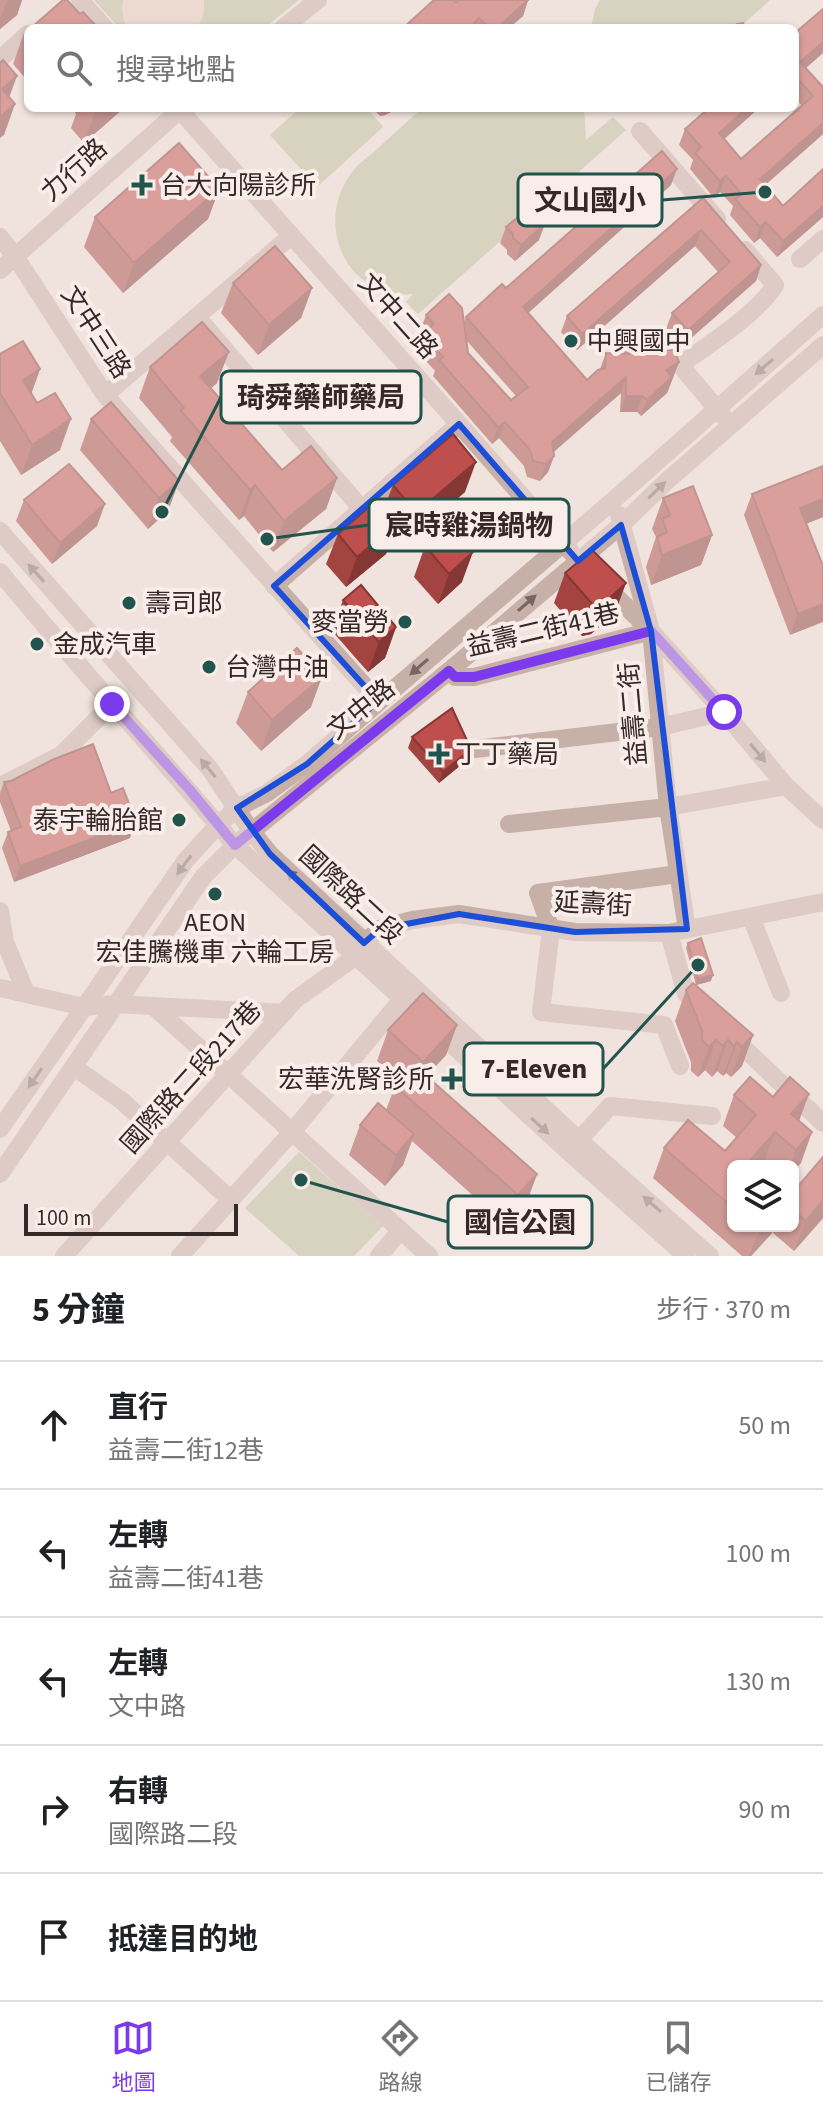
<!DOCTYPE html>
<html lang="zh-TW">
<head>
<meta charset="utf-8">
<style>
	body { margin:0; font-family:"Source Sans 3","Noto Sans TC",sans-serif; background:#f2f2f2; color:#202124 }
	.controls { position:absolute; right:24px; bottom:24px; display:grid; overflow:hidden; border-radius:12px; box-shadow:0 2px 6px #0004 }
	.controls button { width:72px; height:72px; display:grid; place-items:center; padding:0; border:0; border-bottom:2px solid #e0e0e0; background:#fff; color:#202124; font:40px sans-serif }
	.scale { position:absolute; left:24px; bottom:20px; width:214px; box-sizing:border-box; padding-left:8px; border:4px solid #352928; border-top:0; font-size:22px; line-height:28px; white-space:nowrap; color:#352928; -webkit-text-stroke:6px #f8ede8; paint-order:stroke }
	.stop { position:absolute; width:24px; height:24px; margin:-18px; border:6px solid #7c3aed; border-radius:50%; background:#fff }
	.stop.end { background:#7c3aed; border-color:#fff; box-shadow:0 2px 8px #0008 }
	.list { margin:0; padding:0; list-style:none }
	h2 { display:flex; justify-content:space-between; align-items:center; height:104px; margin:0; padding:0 32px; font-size:34px }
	h2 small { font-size:26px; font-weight:400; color:#757577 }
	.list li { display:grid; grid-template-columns:52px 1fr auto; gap:24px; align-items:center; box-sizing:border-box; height:128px; padding:0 32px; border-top:2px solid #e0e0e0 }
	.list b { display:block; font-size:30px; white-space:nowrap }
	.list p { margin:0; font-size:26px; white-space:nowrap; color:#757577 }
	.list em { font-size:26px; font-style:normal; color:#757577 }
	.icon { flex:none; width:44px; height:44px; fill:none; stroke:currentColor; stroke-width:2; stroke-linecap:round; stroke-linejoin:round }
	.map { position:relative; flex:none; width:823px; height:1256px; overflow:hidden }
	.search { position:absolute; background:#fff; box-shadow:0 2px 6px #0004; left:24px; right:24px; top:24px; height:88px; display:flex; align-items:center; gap:20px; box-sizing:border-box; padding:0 28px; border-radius:12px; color:#757577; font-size:30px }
	.sheet { height:744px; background:#fff }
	nav { display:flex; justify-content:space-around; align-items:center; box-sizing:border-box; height:112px; border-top:2px solid #e0e0e0; background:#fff; font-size:22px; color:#757577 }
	nav a { display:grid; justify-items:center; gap:4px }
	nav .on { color:#7c3aed }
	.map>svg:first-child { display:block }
	.green { fill:#babe9d }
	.plaza { fill:#e7d0c4 }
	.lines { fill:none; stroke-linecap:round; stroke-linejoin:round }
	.minor { stroke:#c7b0a8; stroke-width:18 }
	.wall { fill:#a34441; fill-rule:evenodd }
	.shaded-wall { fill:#853735 }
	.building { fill:#be4f4c; stroke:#853735; stroke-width:2 }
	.oneway { fill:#776662 }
	.route { stroke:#7c3aed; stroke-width:10 }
	.marked { fill:none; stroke:#1d4ed8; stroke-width:6; stroke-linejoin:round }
	.poi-dot { fill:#20544c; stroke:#f8ede8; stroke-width:3 }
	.labels { text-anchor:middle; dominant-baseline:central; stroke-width:8; stroke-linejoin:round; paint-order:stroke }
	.street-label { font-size:26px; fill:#352928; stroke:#f8ede8 }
	.poi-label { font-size:26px; fill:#352928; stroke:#f8ede8; text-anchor:start }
	.leader { fill:none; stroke:#20544c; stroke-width:3 }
	.callout-dot { fill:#20544c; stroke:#f8ede8; stroke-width:3 }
	.callout { fill:#f8ede8; stroke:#20544c; stroke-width:3 }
	.callout-label { font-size:28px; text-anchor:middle; font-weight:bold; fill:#352928 }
</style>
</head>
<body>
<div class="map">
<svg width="823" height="1256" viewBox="0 0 823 1256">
	<rect width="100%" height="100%" fill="#f0e2dc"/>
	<!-- green -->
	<g class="green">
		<path d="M94,0H299L264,28H119Z"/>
		<path d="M600,0H770L739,28H591L595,9Z"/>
		<path d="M300,108H367L383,127L317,187L270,135Z"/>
		<path d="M422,108H584L586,140L613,117L626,130L418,314L406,302L413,294C392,297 365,286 352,269C329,240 330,200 353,171C359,163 368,157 376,150C391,136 407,122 422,108Z"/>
		<path d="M299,1152L383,1226L354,1256H299L245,1208Z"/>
	</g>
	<!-- plaza -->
	<path class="plaza" d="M123,0H204V13L198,28H128L124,22L122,8Z"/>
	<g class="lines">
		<!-- minor -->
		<g class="minor">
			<path d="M80,0L105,28"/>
			<path d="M283,28L318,0"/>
			<path d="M0,59L28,34"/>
			<path d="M178,108L459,424L571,552"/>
			<path d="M640,131L717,219"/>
			<path d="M0,237L15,256L105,395L378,701"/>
			<path d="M800,259L823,239"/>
			<path d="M0,270L182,108"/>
			<path d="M197,317L361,508"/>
			<path d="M105,395L291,236"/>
			<path d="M723,416L680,365C708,345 758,313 775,285L745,250"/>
			<path d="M619,515L651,631L668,807L687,929"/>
			<path d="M0,531L210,769L252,832L270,854L579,1140L710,1256"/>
			<path d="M0,572C76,665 158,753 235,845L569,1152L686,1256"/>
			<path d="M603,584L651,631L724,712L786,786L823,820"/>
			<path d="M274,586L459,424"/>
			<path d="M449,671L455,677H474L651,631"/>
			<path d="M475,749L660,727L724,712"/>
			<path d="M0,786L61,755L112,704"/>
			<path d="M509,824L668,807L786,786"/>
			<path d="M678,874L538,893L551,929L541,1012L664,1025L680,1066"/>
			<path d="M0,911L5,942L26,993"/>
			<path d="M751,917L781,993"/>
			<path d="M669,933L686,994L701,1009"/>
			<path d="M0,988L84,1007L117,1004L284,1013"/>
			<path d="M153,1006L429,1256"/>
			<path d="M729,1034L823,1123"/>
			<path d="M74,1067L122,1101L230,1199"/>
			<path d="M0,1129L186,860L218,825L237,808L267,793L307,764L616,498L823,315"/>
			<path d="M579,1140L610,1106L712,1116"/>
			<path d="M0,1174L203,877L235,845L449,671L621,525L668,480L823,345"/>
			<path d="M64,1256L295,1000L355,957L364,943L380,929L412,920L459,914L575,932L669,933L823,902"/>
			<path d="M180,1256L292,1132L408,992"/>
			<path d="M379,1256L400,1231"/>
		</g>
	</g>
	<!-- wall -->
	<g class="wall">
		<path d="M0,0H22L17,15L0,29Z"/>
		<path d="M528,0L523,16L509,28H403L456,2Z"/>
		<path d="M28,30V80H27L13,64L24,33Z"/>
		<path d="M795,33L806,68L823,87V134L765,185L783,206L823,169V217L777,257L760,238L754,243L730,215L733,206L720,192L714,198L690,169L693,160L679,145L685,129L709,108H759L724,139L741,159L802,106L795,98Z"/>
		<path d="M72,108H124L84,143L71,128L76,114Z"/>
		<path d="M372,108H405L402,111L395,110L385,115L380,116Z"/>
		<path d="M671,185L528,313L587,380L600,369L606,353L624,354L623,347L629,331L647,335L662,350L679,362L667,393L641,416L637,412H620L621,393L554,451V456L548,472L540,481L527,477L524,466L499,438L492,444L433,376L435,371L417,351L423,334L420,331L426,315L464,322L466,317L506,288ZM466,340L516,396L511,400L468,353Z"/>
		<path d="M219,189L208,219L123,293L84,247L95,217Z"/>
		<path d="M703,198L761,265L756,281L682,346L666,329L672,313L718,272L695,246L577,350L561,332L567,316Z"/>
		<path d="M533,217L539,240L515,261L507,254V250L500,243L506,227Z"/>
		<path d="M233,283L312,288L301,318L258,355L221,313Z"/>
		<path d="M0,354L40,369L31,394L60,450L21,475L0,441Z"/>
		<path d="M150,367L217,383L211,388L282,470L337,478L326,509L273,552L244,516L239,520L170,441L172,437L139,398Z"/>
		<path d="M91,419L179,481L168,511L148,529L80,450Z"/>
		<path d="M823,466V517L806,524L823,566L790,635L744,515L752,494Z"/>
		<path d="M393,485L465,492L405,543L394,530L386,554L346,587L326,564L338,534L384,508Z"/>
		<path d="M663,498L712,535L701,565L651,585L646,567L656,537L652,529Z"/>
		<path d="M24,500L97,526L52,564L16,521Z"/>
		<path d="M425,546L462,582L438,604L414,577Z"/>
		<path d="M565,573L615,613L591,634L582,636L554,603Z"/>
		<path d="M343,600L396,627L385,658L368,672L332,631Z"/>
		<path d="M248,692L311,707L261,751L236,723Z"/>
		<path d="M412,737L467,760L439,783L408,748Z"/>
		<path d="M4,782L111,793L130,838L14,882L2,848L8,832L11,831L0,802V793Z"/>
		<path d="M688,943L711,981L696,985L686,948Z"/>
		<path d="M686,990L753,1035L742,1066L731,1077L726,1073L723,1076L717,1071L712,1077L705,1070L698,1077L691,1071V1062L675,1021Z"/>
		<path d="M457,1025L446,1055L427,1076L537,1174L526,1204L507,1226L412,1141L403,1165L385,1186L349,1155L360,1125L386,1110L395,1086L399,1081L377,1061L388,1030Z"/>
		<path d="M734,1095L799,1120L801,1163L793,1166H769L764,1162L761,1166H733V1226H774L772,1233L751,1256H742L653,1178L664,1148L725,1151L737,1138L723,1126Z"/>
		<path d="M823,1157V1218L794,1251L773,1233L776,1226H793V1192Z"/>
	</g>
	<!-- shaded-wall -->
	<g class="shaded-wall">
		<path d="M9,0H22L17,15L0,29V19L6,3Z"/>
		<path d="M528,0L523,16L509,28H487Z"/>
		<path d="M823,42V53L796,77L800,62Z"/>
		<path d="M17,76L6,106L2,89Z"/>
		<path d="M15,104L4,135L0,138V117Z"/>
		<path d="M100,108H124L84,143L95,112Z"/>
		<path d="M382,108H405L402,111L395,110L385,115L380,116Z"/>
		<path d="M747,108H759L713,149L719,133Z"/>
		<path d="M823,123V134L754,195L760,179Z"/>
		<path d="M677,169L671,185L517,323L523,307Z"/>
		<path d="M726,176L720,192L714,198L720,181Z"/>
		<path d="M219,189L208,219L123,293L134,263Z"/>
		<path d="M823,206V217L777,257L783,241Z"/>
		<path d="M766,222L760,238L754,243L760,227Z"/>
		<path d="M545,224L539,240L515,261L521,245Z"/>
		<path d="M701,230L695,246L577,350L582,334Z"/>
		<path d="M761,265L756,281L682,346L688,330Z"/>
		<path d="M312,288L301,318L258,355L269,325Z"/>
		<path d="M229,352L217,383L189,407L200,376Z"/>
		<path d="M679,362L667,393L641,416L647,400L666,370Z"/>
		<path d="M40,369L29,400L23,380Z"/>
		<path d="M626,377L621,393L547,458L552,442Z"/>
		<path d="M626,396H642L637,412H620Z"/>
		<path d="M71,419L60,450L21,475L32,445Z"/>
		<path d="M505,422L499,438L492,444L498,427Z"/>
		<path d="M554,456L548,472L540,481L546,464Z"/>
		<path d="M476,462L465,492L405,543L416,513Z"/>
		<path d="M337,478L326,509L273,552L284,521Z"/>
		<path d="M179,481L168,511L148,529L159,498Z"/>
		<path d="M255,485L244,516L239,520L250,490Z"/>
		<path d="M823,499V517L792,529L800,508Z"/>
		<path d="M105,504L97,526L52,564L60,543Z"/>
		<path d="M397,523L386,554L346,587L357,557Z"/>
		<path d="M712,535L701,565L651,585L662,555Z"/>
		<path d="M473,552L462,582L438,604L449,574Z"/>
		<path d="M626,583L615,613L591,634L582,636L594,606Z"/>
		<path d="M823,604V622L790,635L798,614Z"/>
		<path d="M396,627L385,658L368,672L379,642Z"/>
		<path d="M322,677L311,707L261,751L272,720Z"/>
		<path d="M471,749L467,760L439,783L443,772Z"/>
		<path d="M136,822L130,838L14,882L20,866Z"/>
		<path d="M713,975L711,981L696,985L698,979Z"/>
		<path d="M457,1025L446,1055L411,1092L423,1062Z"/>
		<path d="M753,1035L742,1066L731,1077L742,1047Z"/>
		<path d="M716,1040L705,1070L698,1077L709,1047Z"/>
		<path d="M728,1040L717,1071L712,1077L723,1046Z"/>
		<path d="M737,1042L726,1073L723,1076L734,1046Z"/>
		<path d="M809,1094L798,1124L791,1114Z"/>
		<path d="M775,1132L764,1162L761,1166H745Z"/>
		<path d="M812,1132L801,1163L793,1172V1166H790L796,1150Z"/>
		<path d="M414,1134L403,1165L385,1186L396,1155Z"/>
		<path d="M537,1174L526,1204L507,1226L518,1195Z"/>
		<path d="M823,1200V1218L794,1251L806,1221Z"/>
		<path d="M762,1226H774L772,1233L751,1256H749L759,1230Z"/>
	</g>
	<!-- building -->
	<g class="building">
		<path d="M63,0H67L80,14L83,12L98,28H31Z"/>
		<path d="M434,0H454L456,2L458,0H528L497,28L488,27L479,18L470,28H403Z"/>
		<path d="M823,9V42L800,62L823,87V123L760,179L783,206L823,169V206L783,241L766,222L760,227L735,199L742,194L726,176L720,181L695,153L701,147L685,129L709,108H747L719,133L741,159L813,96L795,76V33Z"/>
		<path d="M743,23L745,28H732L737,24Z"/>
		<path d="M3,60L17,76L2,89L15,104L0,117V63Z"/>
		<path d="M179,143L219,189L134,263L95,217Z"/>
		<path d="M662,151L677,169L523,307L587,380L598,370L605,368L606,353L630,354L629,331L647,332V335L652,337L662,350H674L679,362L666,370L672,377L647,400L642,396H626V377L552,442L554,456L546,464L533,461L530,450L505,422L498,427L439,360L443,357L422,335L434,324L426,315L449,294L462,308L468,353L511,400L528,387L466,317L502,284L506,288Z"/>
		<path d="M703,198L761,265L688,330L672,313L730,262L701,230L582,334L567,316Z"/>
		<path d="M527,210L533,217L538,216L545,224L521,245L513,238V234L506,227Z"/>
		<path d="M275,246L312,288L269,325L233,283Z"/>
		<path d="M202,322L229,352L200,376L282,470L311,446L337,478L284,521L255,485L250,490L181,411L184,408L150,367Z"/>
		<path d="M23,341L40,369L23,380L37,403L55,393L71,419L32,445L0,393V354Z"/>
		<path d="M111,402L179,481L159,498L91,419Z"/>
		<path d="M453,434L476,462L416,513L393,485Z"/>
		<path d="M69,464L105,504L60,543L24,500Z"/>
		<path d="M823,466V499L800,508L823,566V604L798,614L752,494Z"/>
		<path d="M693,486L712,535L662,555L657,537L667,532L662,519L670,515L663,498Z"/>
		<path d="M377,500L397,523L357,557L338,534Z"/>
		<path d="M450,524L473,552L449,574L425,546Z"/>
		<path d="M592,550L626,583L603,604L594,606L565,573Z"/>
		<path d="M361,585L396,627L379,642L343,600Z"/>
		<path d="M297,648L322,677L272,720L248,692Z"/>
		<path d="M452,708L471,749L443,772L412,737Z"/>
		<path d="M93,744L111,793L123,788L136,822L20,866L8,832L21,827L4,782L11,781L52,760Z"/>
		<path d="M701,938L713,975L698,979L688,943Z"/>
		<path d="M693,983L753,1035L742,1047L737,1042L734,1046L728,1040L723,1046L716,1040L709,1047L702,1040V1031L686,990Z"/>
		<path d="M423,993L457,1025L423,1062L388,1030Z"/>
		<path d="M414,1065L537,1174L518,1195L395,1086Z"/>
		<path d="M750,1077L773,1097L790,1077L809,1094L791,1114L812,1132L796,1150L775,1132L745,1166H733V1208L664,1148L688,1120L725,1151L756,1115L734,1095Z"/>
		<path d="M378,1103L414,1134L396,1155L360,1125Z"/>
		<path d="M823,1157V1200L806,1221L793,1210V1192Z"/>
	</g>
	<!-- one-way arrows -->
	<defs><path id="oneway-solid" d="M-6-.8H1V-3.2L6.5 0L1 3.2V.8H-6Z" transform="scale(2)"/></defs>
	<g class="oneway">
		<use href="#oneway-solid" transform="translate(764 367) rotate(139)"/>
		<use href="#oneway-solid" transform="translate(657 490) rotate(-44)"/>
		<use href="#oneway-solid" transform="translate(36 573) rotate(-132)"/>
		<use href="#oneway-solid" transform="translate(527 603) rotate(-41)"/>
		<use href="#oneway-solid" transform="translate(419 667) rotate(139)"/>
		<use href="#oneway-solid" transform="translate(758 753) rotate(50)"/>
		<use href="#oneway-solid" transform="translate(208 768) rotate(-129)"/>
		<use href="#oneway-solid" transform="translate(184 865) rotate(127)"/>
		<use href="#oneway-solid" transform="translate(295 878) rotate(-137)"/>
		<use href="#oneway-solid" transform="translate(35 1078) rotate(125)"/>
		<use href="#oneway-solid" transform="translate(540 1126) rotate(42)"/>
		<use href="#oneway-solid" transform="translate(652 1204) rotate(-139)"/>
	</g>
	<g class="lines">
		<!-- route -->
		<path class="route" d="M112,704L189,789L235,845L449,671L455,677H474L651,631L724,712"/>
	</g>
	<!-- marked area -->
	<path d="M0 0H823V1256H0ZM459,424L578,561L621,525L651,631L687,929L575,932L459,914L380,929L364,943L270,854L237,808L307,764L378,701L274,586Z" fill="#f0e2dc" fill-opacity=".55" fill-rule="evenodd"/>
	<path class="marked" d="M459,424L578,561L621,525L651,631L687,929L575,932L459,914L380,929L364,943L270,854L237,808L307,764L378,701L274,586Z"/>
	<!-- markers -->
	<g class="poi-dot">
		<path d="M138 173h8v8h8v8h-8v8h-8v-8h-8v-8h8z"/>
		<circle cx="571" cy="341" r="8"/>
		<circle cx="129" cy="603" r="8"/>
		<circle cx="405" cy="622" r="8"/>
		<circle cx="37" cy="644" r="8"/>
		<circle cx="209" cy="667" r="8"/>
		<path d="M435 742h8v8h8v8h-8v8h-8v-8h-8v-8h8z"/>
		<circle cx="179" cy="820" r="8"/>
		<circle cx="215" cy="894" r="8"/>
		<path d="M448 1067h8v8h8v8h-8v8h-8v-8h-8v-8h8z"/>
	</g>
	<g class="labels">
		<!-- street labels -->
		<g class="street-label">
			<text transform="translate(74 170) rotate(-42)">力行路</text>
			<text transform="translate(398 316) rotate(48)">文中二路</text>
			<text transform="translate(96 332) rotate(57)">文中三路</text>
			<text transform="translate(543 630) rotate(-13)">益壽二街41巷</text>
			<text transform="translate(361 709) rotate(-39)">文中路</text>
			<text transform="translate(633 714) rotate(-95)">益壽二街</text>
			<text transform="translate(351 895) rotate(43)">國際路二段</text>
			<text transform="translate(593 904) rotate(3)">延壽街</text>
			<text transform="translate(191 1077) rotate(-48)">國際路二段217巷</text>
		</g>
		<!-- poi labels -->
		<g class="poi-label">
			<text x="160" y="185">台大向陽診所</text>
			<text x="587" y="341">中興國中</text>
			<text x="145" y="603">壽司郎</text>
			<text x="389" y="622" text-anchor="end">麥當勞</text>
			<text x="53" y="644">金成汽車</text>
			<text x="225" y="667">台灣中油</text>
			<text x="455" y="754">丁丁藥局</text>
			<text x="163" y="820" text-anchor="end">泰宇輪胎館</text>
			<text x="215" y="922" text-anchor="middle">AEON<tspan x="215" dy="30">宏佳騰機車 六輪工房</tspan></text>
			<text x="434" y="1079" text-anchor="end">宏華洗腎診所</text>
		</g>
	</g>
	<!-- callouts -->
	<path class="leader" d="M765 192L662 200M162 512L221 397M267 539L369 525M698 965L603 1069M301 1180L448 1222"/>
	<g class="callout-dot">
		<circle cx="765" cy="192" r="8"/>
		<circle cx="162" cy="512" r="8"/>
		<circle cx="267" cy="539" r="8"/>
		<circle cx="698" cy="965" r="8"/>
		<circle cx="301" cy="1180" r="8"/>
	</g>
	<g class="callout">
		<rect x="518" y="174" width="144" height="52" rx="8"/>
		<rect x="221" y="371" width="200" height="52" rx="8"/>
		<rect x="369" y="499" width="200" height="52" rx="8"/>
		<rect x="464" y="1043" width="139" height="52" rx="8"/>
		<rect x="448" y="1196" width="144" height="52" rx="8"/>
	</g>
	<g class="callout-label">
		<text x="590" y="210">文山國小</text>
		<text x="321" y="407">琦舜藥師藥局</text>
		<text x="469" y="535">宸時雞湯鍋物</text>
		<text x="534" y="1078">7-Eleven</text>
		<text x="520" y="1232">國信公園</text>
	</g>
</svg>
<div class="controls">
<button><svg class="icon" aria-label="layers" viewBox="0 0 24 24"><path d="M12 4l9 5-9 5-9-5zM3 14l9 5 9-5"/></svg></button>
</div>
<div class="scale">100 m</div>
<div class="stop" style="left:724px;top:712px"></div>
<div class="stop end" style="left:112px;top:704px"></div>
<div class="search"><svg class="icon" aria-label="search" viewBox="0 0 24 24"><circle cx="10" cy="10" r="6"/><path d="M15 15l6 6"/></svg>搜尋地點</div>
</div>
<section class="sheet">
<h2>5 分鐘<small>步行 · 370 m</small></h2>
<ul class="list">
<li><svg class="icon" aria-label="ahead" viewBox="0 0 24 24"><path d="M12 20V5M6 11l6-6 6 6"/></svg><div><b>直行</b><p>益壽二街12巷</p></div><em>50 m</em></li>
<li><svg class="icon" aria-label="left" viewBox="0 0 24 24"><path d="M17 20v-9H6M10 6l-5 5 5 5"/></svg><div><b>左轉</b><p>益壽二街41巷</p></div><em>100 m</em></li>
<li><svg class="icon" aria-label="left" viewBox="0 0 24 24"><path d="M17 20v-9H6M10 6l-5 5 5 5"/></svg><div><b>左轉</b><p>文中路</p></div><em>130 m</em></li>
<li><svg class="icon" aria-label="right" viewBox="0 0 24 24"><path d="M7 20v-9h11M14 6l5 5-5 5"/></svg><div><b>右轉</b><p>國際路二段</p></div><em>90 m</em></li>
<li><svg class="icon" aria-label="arrive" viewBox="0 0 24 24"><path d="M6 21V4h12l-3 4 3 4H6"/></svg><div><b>抵達目的地</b></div></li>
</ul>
</section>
<nav>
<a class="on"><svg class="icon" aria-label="map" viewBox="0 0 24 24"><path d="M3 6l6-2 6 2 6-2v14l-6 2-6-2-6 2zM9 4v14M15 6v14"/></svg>地圖</a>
<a><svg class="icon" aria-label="directions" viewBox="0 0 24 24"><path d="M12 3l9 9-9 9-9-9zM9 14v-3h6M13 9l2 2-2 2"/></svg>路線</a>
<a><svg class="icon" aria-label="saved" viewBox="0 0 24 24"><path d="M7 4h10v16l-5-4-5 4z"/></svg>已儲存</a>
</nav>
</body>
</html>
